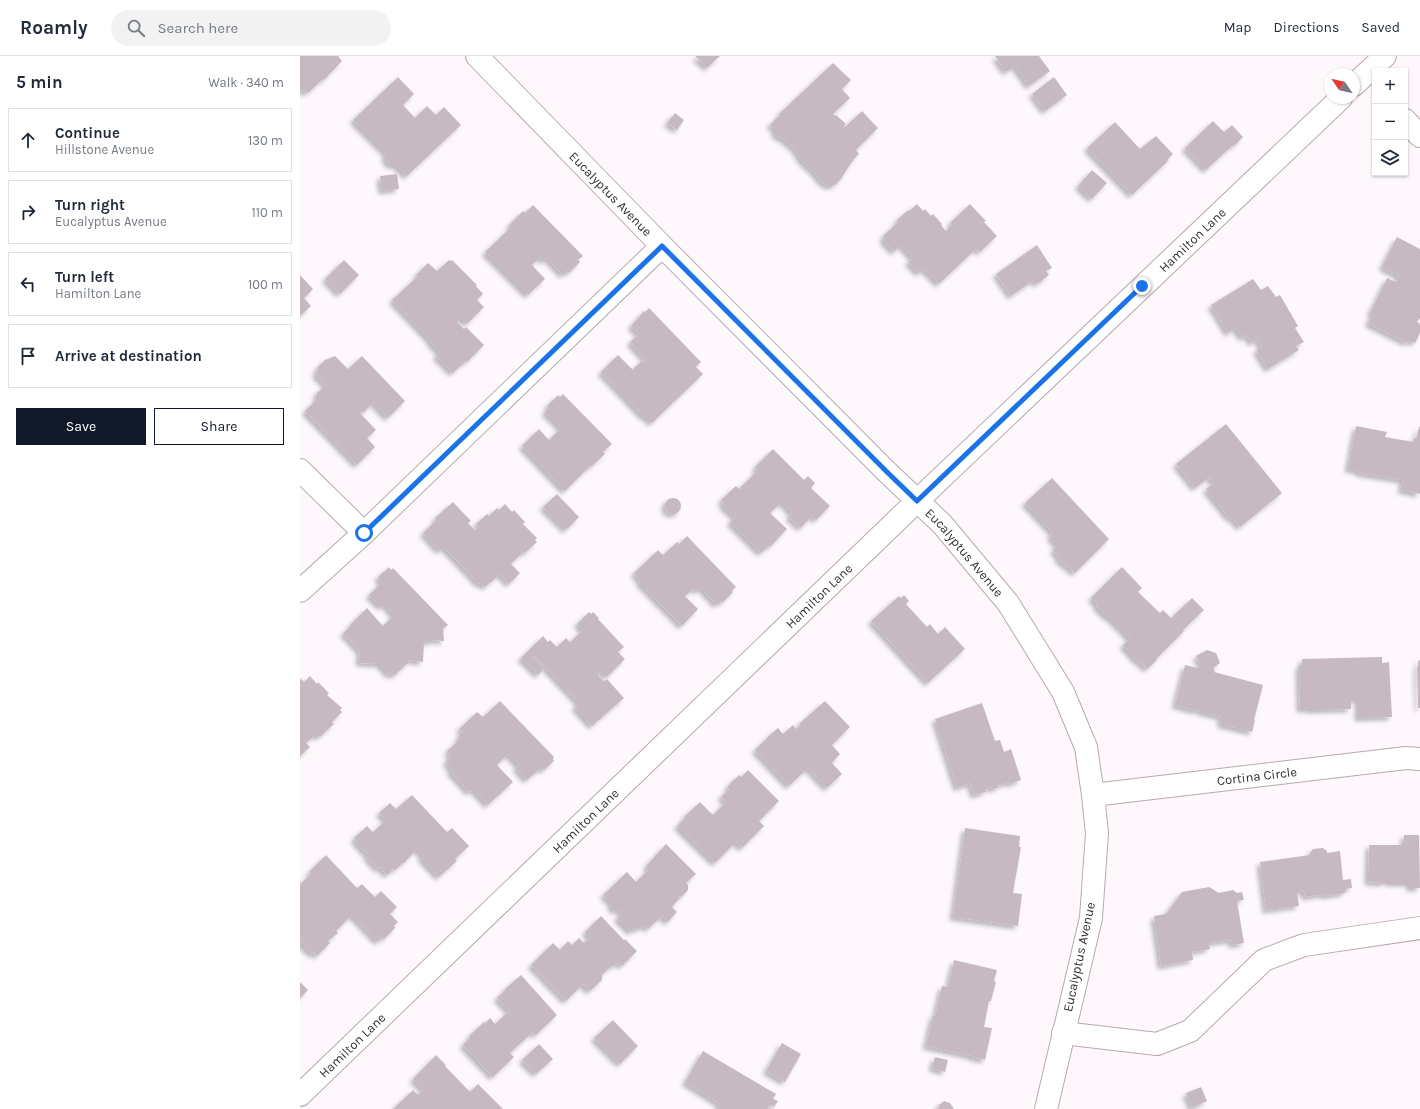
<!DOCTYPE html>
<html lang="en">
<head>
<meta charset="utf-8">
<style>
	body { margin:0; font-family:Karla,sans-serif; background:#f2f2f3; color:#1f2937 }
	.controls { position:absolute; right:12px; top:12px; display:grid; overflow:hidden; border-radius:0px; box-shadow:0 1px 3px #0004 }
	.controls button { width:36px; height:36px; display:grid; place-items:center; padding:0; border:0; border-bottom:1px solid #e0e1e3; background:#fff; color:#1f2937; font:20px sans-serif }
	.compass { position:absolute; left:1024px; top:12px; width:36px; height:36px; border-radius:50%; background:#fff; box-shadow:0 1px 3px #0004; rotate:304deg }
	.stop { position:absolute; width:12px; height:12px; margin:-9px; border:3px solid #1a73e8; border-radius:50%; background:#fff }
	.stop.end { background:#1a73e8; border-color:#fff; box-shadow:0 1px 4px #0008 }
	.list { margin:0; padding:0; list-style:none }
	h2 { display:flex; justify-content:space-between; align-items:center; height:52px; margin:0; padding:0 16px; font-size:17px }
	h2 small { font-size:13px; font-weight:400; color:#747a83 }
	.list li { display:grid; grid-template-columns:26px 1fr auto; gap:12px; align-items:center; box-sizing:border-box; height:64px; margin:0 8px 8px; padding:0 8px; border:1px solid #e0e1e3; border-radius:0px }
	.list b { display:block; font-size:15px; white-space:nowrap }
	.list p { margin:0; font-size:13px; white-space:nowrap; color:#747a83 }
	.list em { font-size:13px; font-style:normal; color:#747a83 }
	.actions { display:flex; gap:8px; padding:12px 16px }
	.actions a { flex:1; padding:9px 0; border:1px solid #111827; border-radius:0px; text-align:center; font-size:14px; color:#111827 }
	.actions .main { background:#111827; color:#fff }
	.icon { flex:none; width:22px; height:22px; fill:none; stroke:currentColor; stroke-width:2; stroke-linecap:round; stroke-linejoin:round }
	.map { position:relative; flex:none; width:1120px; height:1053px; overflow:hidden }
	header { display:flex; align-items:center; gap:24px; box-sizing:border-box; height:56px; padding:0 20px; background:#fff; border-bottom:1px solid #e0e1e3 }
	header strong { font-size:19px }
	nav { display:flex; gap:22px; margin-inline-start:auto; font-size:14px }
	.search { width:280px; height:36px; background:#f2f2f3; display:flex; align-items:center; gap:10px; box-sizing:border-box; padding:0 14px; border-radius:22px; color:#747a83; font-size:15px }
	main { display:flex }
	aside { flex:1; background:#fff }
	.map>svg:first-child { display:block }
	.building { fill:#c7b9c2; filter:url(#shadow) }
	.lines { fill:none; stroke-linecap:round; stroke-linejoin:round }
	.minor-casing { stroke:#b7a9b2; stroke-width:24 }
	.minor { stroke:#fff; stroke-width:22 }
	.route { stroke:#1a73e8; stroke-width:5 }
	.labels { text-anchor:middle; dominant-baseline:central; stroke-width:3; stroke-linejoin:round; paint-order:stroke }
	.street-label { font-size:13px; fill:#332e31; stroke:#fff }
</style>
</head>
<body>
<header>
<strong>Roamly</strong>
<div class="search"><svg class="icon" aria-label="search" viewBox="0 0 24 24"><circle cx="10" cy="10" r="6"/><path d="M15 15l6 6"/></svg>Search here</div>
<nav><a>Map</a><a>Directions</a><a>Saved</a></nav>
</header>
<main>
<aside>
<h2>5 min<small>Walk · 340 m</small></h2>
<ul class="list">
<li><svg class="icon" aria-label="ahead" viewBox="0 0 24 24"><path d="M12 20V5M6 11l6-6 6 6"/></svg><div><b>Continue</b><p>Hillstone Avenue</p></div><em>130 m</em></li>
<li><svg class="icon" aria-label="right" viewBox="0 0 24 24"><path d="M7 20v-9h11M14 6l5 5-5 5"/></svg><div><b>Turn right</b><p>Eucalyptus Avenue</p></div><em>110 m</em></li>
<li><svg class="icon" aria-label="left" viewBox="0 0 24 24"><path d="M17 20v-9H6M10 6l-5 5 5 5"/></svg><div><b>Turn left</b><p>Hamilton Lane</p></div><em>100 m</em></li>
<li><svg class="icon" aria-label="arrive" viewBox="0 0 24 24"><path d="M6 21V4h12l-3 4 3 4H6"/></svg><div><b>Arrive at destination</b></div></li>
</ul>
<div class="actions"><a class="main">Save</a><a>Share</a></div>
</aside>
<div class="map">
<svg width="1120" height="1053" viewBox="0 0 1120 1053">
	<defs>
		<filter id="shadow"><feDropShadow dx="-3.5" dy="3.5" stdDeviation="2" flood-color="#0004"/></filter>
	</defs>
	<rect width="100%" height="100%" fill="#fef8fc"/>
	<!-- building -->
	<g class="building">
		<path d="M0,0H38L42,5L24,24L23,23L8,37L6,34L4,37L0,32Z"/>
		<path d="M395,0H420L407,12Z"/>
		<path d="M695,0H739L750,15L729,30L715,10L706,16Z"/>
		<path d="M533,7L551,24L542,33L550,42L533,58L535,60L536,59L546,68L544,70L545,71L562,55L578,72L556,94L559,98L553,104L541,123L535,129L530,130L526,129L519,123L515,117L502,105L495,93L482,82L478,81L475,78V73L470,70L474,64L480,60L479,58Z"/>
		<path d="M98,21L114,38L103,49L115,62L127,50L136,59L144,51L161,69L107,120L96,109H90L85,103L86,97L53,64Z"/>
		<path d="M754,21L767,39L745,55L732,38Z"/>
		<path d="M375,57L384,64L377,74L367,67Z"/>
		<path d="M913,65L924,76L932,69L943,81L934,90L933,89L906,114L885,92Z"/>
		<path d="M815,66L840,93L856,80L873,98L867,104L868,105L832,139L787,92Z"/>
		<path d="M792,114L807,127L792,143L778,130Z"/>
		<path d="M97,118L99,133L82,135L80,120Z"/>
		<path d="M617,148L623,155L625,153L631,160L633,158L642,168L641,169L646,175L652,169L650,167L670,148L686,165L684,166L697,180L680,196L676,193L639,228L624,213L619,217L608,206L613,202L601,189L594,196L583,184L585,182L583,180L598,166L596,165L608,154L609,155Z"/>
		<path d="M233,149L283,200L278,204L280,206L269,217L267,215L263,219L247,202L244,205L240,201L232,209L245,223L228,239L185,196L211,171L209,169L223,155L225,157Z"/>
		<path d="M1097,181L1120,193V263H1119L1117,266L1120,268V277L1115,287L1109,284L1107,287L1068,267L1073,258L1070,257L1087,222L1096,226L1099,220L1082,211Z"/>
		<path d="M737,189L752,212L746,215L749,219L737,228L734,224L711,240L696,218Z"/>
		<path d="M44,204L59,219L40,238L25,223Z"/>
		<path d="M149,204L151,205L152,204L177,229L176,230L183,238L177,244L184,251L167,268L161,262L157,266L164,273L166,271L184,289L167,306L166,305L153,317L136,300L140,296L130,286L131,285L92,244L118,220L116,219L128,207L137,215Z"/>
		<path d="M0,219L13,233L4,242L11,250L0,260Z"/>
		<path d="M953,223L961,234L968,230L976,241L980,239L998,270L995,272L1004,286L996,290L999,294L968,313L956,294L962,291L957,283L952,287L947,279L942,282L936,272L928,277L911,249Z"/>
		<path d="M349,252L401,306L396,311L403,318L352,367L345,360L344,361L301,316L318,299L334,315L333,313L343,304L344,306L346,304L330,286L339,278L331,270L344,255L345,256Z"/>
		<path d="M35,300L48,313L62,300L105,345L88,362L72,345L73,347L63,357L62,355L60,357L76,374L67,382L75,391L57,409L5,355L17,343V337L22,332H28L16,319L18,311L25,304Z"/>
		<path d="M263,338L312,388L303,396L305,398L291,411L290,410L265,435L222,390L239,373L249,384L261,372L245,356L249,352L247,350L258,339L260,341Z"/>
		<path d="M926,368L982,437L940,471L931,461L930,463L906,433L914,427L910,421L895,432L876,408Z"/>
		<path d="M1056,370L1087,376L1085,381L1114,386V382H1116L1119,371H1120V438L1101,434L1103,424L1059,417V415L1048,413Z"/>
		<path d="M473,393L504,424L508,420L515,427L511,432L530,450L516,464L512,460L501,472L489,461L492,457L482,446L470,457L487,473L470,491L468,490L461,497L430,466L435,461L422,449L424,447L421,444L436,430L439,433L458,414L455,411Z"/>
		<path d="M752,422L809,483L775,517L758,503L759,501L753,494L758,489L750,481L753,477L725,447Z"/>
		<path d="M257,438L279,461L266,474L243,451Z"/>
		<circle cx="373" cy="450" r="8"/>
		<path d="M153,446L171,465L168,467L175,474L179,471L176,468L187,458L189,460L197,452L199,454L205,448L212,456L214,454L225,466L223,468L237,482L235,484L237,486L225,497L223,496L211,508L220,517L209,528L200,518L185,531L181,527L179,528L144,491L140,495L123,477L136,464L135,462Z"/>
		<path d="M387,480L436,531L432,535L433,536L422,547L421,545L417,549L401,532L397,535L394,532L385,540L398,553L382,570L339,526L341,525L334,517L358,494L363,499L377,486L379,488Z"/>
		<path d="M89,511L91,514L93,512L148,569L143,573L144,585L132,584L129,587L126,584L124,586L123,606L108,604L109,606L94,620L91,617L89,619L80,608L59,607L60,595L43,577L51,570L50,569L67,552L83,570L94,559L84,548L81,551L69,539L81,527L78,521Z"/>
		<path d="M822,511L842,532L838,536L860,557L863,554L871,562L892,542L904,554L883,574L884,575L856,603L857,604L847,613L839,605L838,606L823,589L830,582L808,560L807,561L796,550L798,549L791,542Z"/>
		<path d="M604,539L609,545L606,548L627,571L630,568L638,578L645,571L665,593L628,627L571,565L599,540L601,542Z"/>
		<path d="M289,556L291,558L293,556L299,562L298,563L324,591L318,596L325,603L307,621L301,615L298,619L304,625L307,623L324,642L292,670L275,651L279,647L235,600L233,601L244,613L238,619L221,602L243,580L248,586L250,584L257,591L266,582L270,586L283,574L277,568Z"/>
		<path d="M907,594L916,597L920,607L913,612L915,615L914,616L963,629L954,664H955L952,676L920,668L922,661L899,655L900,654L896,653V655L875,649L885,609L898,612V610L901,609L896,600Z"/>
		<path d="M1082,601V607L1089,606L1092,661L1058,662V643H1051V653L1011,654V653H1000L999,609H1002V603Z"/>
		<path d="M1120,604V652H1118L1117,611H1118V605Z"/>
		<path d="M10,620L17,628L18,626L29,637L27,639L42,652L40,654L42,656L32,666L34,668L21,680H14L6,687L10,691L0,700V622L4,626Z"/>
		<path d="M200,645L254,701L253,703L254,705L244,714L243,713L241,714L240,713L227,724L216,712L219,709L208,698L197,709L213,726L188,749L173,733L169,736L150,715L152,713L146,706L150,702L148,701L151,699L147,695L160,683L158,681L163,676L159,673L177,656L183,661Z"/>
		<path d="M525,645L550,671L532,689L540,698L532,707L542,718L527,732L508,712L489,730L455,694L471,678L478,672L483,678L493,669L496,673L500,669L499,668Z"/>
		<path d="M682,647L695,685L700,684L704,696L711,693L721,724L709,728V726L697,730L698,732L692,733V731L685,734L686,736L674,739L670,727L657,732L635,663Z"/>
		<path d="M448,714L479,745L459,765L464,770L442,792L436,786L415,807L377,770L385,762L384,761L400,746L413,759L426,746L421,741L429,733L427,731L439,719L441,721Z"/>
		<path d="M112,739L147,776L152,772L169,790L155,803L157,805L139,821L121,802L123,800L117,793L104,807H103L95,814L93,813L87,819L80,811L78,813L67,801L69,800L55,785L56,784L54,782L67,770L73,776L86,764L79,757L90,747L96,753Z"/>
		<path d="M665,772L720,780L719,791H721L713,837L722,838L718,870L653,861Z"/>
		<path d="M1104,779H1119L1120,832H1110V827H1089V825H1084V827L1068,826L1069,789H1104Z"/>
		<path d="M366,788L396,818L386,827L388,829V834L381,841L379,840V843L372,851L377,856L368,866L362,860L348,873L343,869L338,874L335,872L331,876L317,862L322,857L318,853L315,855L310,849L312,847L303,839L327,816L336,826L349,813L346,810Z"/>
		<path d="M1023,792L1027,795V797L1040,795L1043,824L1051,823L1052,832L1045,833V837L1024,840V838L1005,841L1004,835L997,836L999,850L966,854L960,806L1010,799V797L1013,793Z"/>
		<path d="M26,799L57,832L62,828L75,841L81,835L97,851L90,858L98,866L94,870L95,872L84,883L82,881L78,886L52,859L36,875L38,877L28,885L30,887L17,900L14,896L12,898L0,886V828L11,818L9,816Z"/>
		<path d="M909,831L919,837L933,834L937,837L942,836L944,844L937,845L944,887L933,889L931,884L909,887L910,893L892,896L893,904L861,910L854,860L866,858L882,836Z"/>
		<path d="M301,860L324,884L325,883L337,895L322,910L319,907L310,911L302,919V924L290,935L283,928L266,945L231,909L253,887L260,894L268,885L272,889L279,882L284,887L290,881L285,876Z"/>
		<path d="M654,904L697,914L694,925L696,926L691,945H689L684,971L692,972L685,1004L672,1001V1000L626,990L633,959L635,960L642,930L648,931Z"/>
		<path d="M221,919L257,959L236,979L233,976L210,997L214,1001L193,1021L163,989L170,981L169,980L184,966L185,967L190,962L195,968L209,955L197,942L205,934V933Z"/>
		<path d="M0,926L8,934L0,942Z"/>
		<path d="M313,964L338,990L320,1008L294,982Z"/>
		<path d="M482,987L501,998L485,1026L466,1015Z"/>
		<path d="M239,988L253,1003L236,1018L222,1004Z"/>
		<path d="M403,995L476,1038L473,1043L478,1045L474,1051L470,1049L467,1053H419L418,1052L420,1048L385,1026Z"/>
		<path d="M136,999L146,1009L145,1010L170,1036L178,1028L203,1053H93L113,1034L118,1039L123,1033L113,1023Z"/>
		<path d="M635,1001L648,1004L645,1016L632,1012Z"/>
		<path d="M901,1031L907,1045L892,1052L886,1037Z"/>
		<path d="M644,1045L650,1047L654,1053H638L639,1049Z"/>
	</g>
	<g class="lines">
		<defs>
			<g id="minor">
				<path id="s1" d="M177,0L362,190L587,416L642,468L708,547L763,636L786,691L793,739L797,777L791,862L746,1053"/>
				<path d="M1054,29L1085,0"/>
				<path d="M1105,64L1120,80"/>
				<path d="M0,414L64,477"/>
				<path d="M0,535L64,477L362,190"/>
				<path id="s2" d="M793,739L1106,702L1120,703"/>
				<path d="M763,977L857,988L890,975L964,904L1004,889L1120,872"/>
				<path id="s3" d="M0,1039L617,445L1041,42"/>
			</g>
		</defs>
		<!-- minor casing -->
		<use href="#minor" class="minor-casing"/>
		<!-- minor -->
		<use href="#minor" class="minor"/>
	</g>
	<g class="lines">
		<!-- route -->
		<path class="route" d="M64,477L362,190L587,416L617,445L842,230"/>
	</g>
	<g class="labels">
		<!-- street labels -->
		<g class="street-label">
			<text stroke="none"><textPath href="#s1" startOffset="192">Eucalyptus Avenue</textPath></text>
			<text stroke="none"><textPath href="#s3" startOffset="1236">Hamilton Lane</textPath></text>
			<text stroke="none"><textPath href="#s1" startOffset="696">Eucalyptus Avenue</textPath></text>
			<text stroke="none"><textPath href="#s3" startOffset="720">Hamilton Lane</textPath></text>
			<text stroke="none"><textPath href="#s2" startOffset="165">Cortina Circle</textPath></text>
			<text stroke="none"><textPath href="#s3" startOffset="396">Hamilton Lane</textPath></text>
			<text transform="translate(779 901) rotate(-78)">Eucalyptus Avenue</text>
			<text stroke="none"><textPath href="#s3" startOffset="72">Hamilton Lane</textPath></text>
		</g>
	</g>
</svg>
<div class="controls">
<button>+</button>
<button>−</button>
<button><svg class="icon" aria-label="layers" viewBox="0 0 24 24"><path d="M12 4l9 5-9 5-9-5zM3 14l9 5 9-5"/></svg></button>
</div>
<svg class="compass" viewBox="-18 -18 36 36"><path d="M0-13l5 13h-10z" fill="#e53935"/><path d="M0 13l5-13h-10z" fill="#747a83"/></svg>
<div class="stop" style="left:64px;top:477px"></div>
<div class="stop end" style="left:842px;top:230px"></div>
</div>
</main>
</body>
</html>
